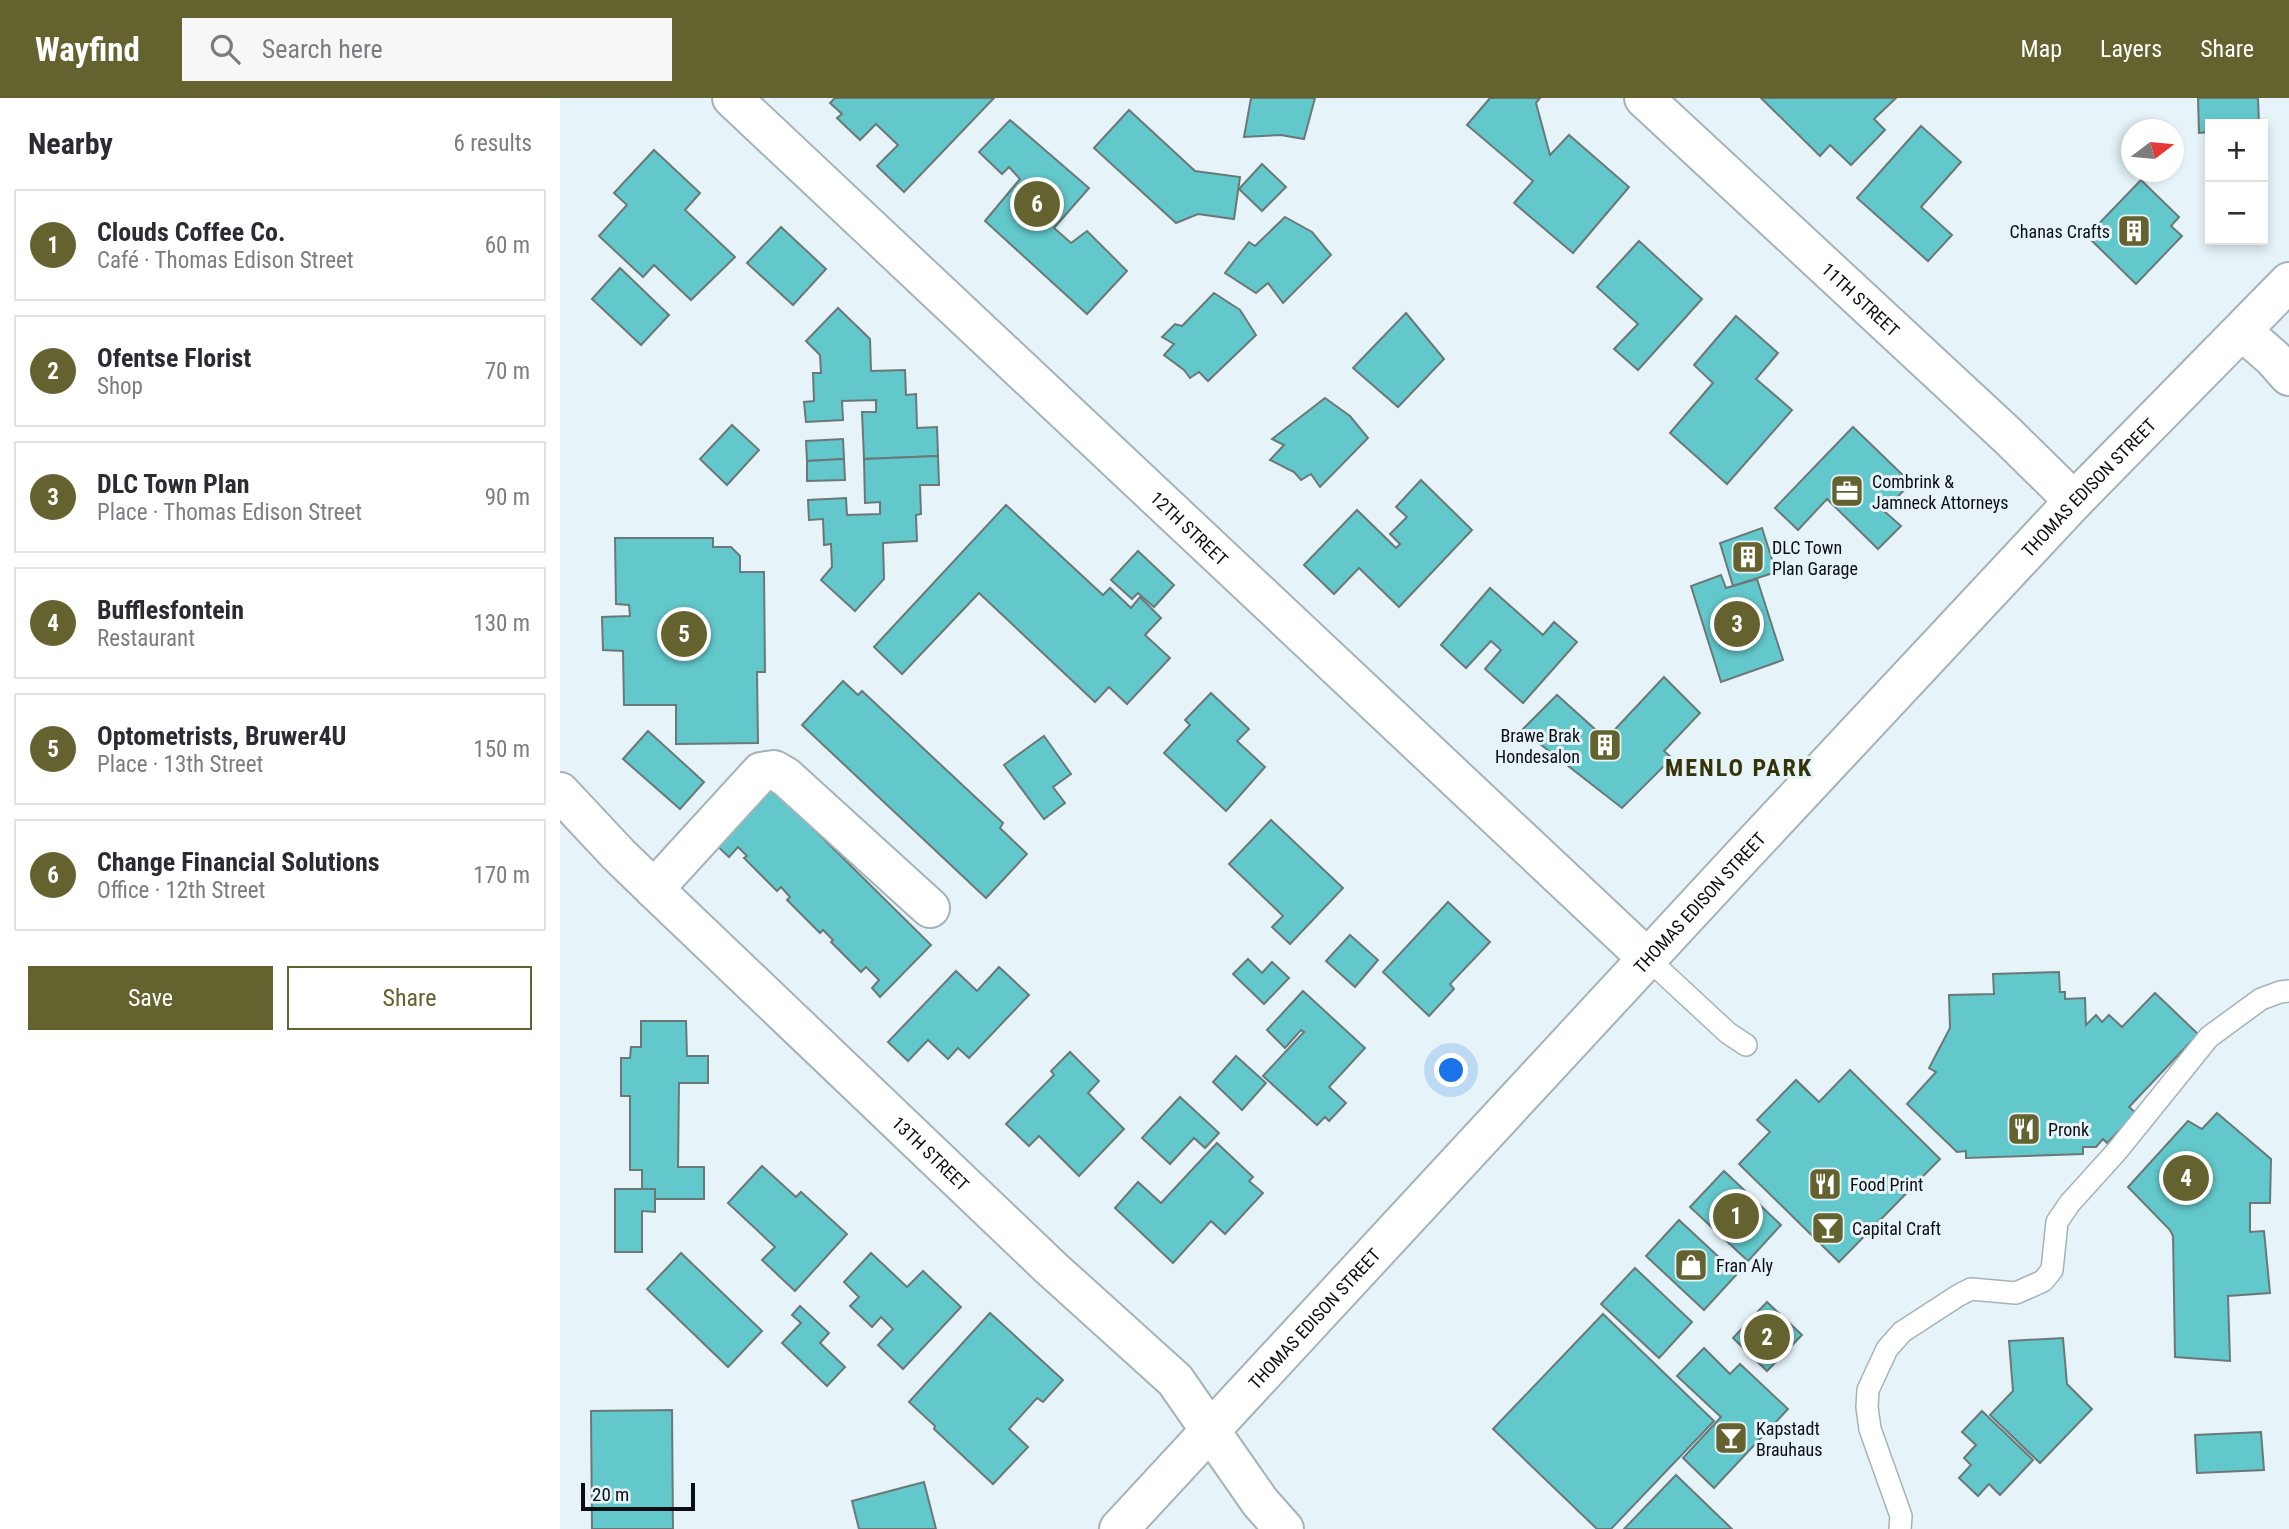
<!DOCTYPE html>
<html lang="en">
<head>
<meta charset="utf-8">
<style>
	body { margin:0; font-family:"Roboto Condensed",sans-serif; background:#f7f7f7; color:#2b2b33 }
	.controls { position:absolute; right:21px; top:21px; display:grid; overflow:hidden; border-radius:0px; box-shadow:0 4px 10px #0003 }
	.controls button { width:63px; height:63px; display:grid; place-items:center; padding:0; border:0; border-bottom:2px solid #e1e1e2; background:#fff; color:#2b2b33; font:35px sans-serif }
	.compass { position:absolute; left:1561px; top:21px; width:63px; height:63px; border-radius:50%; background:#fff; box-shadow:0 4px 10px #0003; rotate:74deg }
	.scale { position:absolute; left:21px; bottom:18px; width:114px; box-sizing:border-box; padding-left:7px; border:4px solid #0b0f11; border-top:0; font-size:19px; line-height:24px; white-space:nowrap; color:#0b0f11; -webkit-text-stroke:5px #e6f4f9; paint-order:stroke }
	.you { position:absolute; left:892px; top:973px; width:24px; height:24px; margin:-18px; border:5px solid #fff; border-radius:50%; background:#1a73e8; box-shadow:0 0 0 10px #1a73e833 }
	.badge { display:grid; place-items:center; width:46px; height:46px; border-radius:50%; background:#64622e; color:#fff; font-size:23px; font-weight:700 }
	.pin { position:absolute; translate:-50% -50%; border:4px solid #fff; box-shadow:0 2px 7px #0006 }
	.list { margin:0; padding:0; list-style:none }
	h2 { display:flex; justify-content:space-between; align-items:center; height:91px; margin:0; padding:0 28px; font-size:30px }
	h2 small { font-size:23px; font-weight:400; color:#7c7c81 }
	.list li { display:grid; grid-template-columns:46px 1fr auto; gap:21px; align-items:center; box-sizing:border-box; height:112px; margin:0 14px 14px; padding:0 14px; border:2px solid #e1e1e2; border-radius:0px }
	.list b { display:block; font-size:26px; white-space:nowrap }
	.list p { margin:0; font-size:23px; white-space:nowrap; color:#7c7c81 }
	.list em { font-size:23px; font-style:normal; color:#7c7c81 }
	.actions { display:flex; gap:14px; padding:21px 28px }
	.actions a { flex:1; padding:16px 0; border:2px solid #64622e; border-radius:0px; text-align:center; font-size:24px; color:#64622e }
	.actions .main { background:#64622e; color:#fff }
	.icon { flex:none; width:38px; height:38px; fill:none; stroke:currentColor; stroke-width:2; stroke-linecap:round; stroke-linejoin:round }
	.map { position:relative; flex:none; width:1729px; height:1431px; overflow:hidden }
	header { display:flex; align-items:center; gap:42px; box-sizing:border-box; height:98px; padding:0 35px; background:#64622e; color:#fff }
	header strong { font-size:33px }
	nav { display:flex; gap:38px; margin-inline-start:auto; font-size:24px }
	.search { width:490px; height:63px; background:#f7f7f7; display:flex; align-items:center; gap:18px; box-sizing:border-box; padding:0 24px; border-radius:0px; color:#7c7c81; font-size:26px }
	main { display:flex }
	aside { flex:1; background:#fff }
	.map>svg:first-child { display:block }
	.building { fill:#63c8cb; stroke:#6a7878; stroke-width:2 }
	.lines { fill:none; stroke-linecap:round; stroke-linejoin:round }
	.service-casing { stroke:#a5b3b7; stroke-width:24 }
	.minor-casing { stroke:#a5b3b7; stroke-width:42 }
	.service { stroke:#fff; stroke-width:21 }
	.minor { stroke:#fff; stroke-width:38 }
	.labels { text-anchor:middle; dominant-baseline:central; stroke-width:6; stroke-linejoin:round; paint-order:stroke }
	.poi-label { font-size:18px; fill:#0b0f11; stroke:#e6f4f9; text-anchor:start }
	.street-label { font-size:18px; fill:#0b0f11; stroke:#e6f4f9 }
	.district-label { font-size:24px; font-weight:bold; letter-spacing:2px; fill:#353308; stroke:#e6f4f9 }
</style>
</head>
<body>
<header>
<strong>Wayfind</strong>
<div class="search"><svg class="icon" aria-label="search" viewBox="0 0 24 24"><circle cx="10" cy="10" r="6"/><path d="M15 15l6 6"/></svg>Search here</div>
<nav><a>Map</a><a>Layers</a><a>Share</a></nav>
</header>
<main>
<aside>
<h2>Nearby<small>6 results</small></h2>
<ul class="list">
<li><span class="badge">1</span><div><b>Clouds Coffee Co.</b><p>Café · Thomas Edison Street</p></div><em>60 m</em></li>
<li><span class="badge">2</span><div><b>Ofentse Florist</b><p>Shop</p></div><em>70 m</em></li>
<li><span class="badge">3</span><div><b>DLC Town Plan</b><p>Place · Thomas Edison Street</p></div><em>90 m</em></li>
<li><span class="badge">4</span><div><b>Bufflesfontein</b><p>Restaurant</p></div><em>130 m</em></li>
<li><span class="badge">5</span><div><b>Optometrists, Bruwer4U</b><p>Place · 13th Street</p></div><em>150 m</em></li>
<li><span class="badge">6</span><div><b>Change Financial Solutions</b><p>Office · 12th Street</p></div><em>170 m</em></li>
</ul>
<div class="actions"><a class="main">Save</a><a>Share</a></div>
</aside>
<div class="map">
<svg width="1729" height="1431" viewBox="0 0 1729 1431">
	<rect width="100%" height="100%" fill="#e6f4f9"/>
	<!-- building -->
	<g class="building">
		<path d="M275,0H434L344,94L317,68L338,47L316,26L300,42L277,20L282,16L270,5Z"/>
		<path d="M691,0H755L744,41L721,37L684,39Z"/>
		<path d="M930,0H980L976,5L990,57L1009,37L1069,89L1013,155L954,105L973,83L907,27Z"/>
		<path d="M1201,0H1336L1314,21L1325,32L1291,67L1270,47L1260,58Z"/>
		<path d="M1638,0H1698L1699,26H1650V34L1639,35Z"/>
		<path d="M569,12L635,73L680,79L674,121L638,116L616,125L534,50Z"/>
		<path d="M450,22L529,90L494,130L511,145L527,133L567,173L527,216L425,123L460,81L449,69L442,76L419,54Z"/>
		<path d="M1361,28L1401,64L1361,109L1392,137L1368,163L1297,100Z"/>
		<path d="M94,52L140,95L125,112L175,159L131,202L94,167L83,179L39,138L67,107L54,95Z"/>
		<path d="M702,66L726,89L702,113L679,91Z"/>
		<path d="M1581,82L1619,119L1611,128L1622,138L1576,186L1527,138Z"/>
		<path d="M725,119L752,134L771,157L723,205L708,185L696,195L665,175L689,144L695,148Z"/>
		<path d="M221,129L266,171L233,207L187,165Z"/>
		<path d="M1079,143L1142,201L1078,272L1054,251L1078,226L1037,189Z"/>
		<path d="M60,170L109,217L81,247L32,201Z"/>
		<path d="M654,195L680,212L696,237L648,283L639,274L630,280L624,272L604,257L614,246L602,239L615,226L622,228Z"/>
		<path d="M278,210L310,241L311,273L345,272L346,297L356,296L357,330L377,329L378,358L304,361L302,314H316V302L282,303L283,322L246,324L244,304L254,303L253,275H261L260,257L246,243Z"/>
		<path d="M846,215L884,261L838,309L793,270Z"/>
		<path d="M1176,218L1218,255L1196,281L1232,312L1167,386L1110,335L1153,285L1134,267Z"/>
		<path d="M765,300L790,318L808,340L760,389L751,376L741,382L734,374L710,362L724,347L712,341Z"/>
		<path d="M172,327L199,352L167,387L140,361Z"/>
		<path d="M1293,329L1351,385L1324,413L1341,428L1318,451L1267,401L1238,432L1215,410Z"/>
		<path d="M283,341L284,361L247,363L246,343Z"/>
		<path d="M378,358L379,387H360L361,416L356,417L357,443L323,445L324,481L295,513L261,482L272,469L271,446L264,447L263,421L249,422L248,402L286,400L287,417L320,416V404L305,405L304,361Z"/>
		<path d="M284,361L285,382L247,383V363Z"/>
		<path d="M861,382L912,432L839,509L799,470L774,496L744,467L797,412L836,450L840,446L830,436L847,419L836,409Z"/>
		<path d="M446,407L543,497L550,490L571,510L580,499L601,520L585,537L610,560L567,606L549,589L535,604L419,495L342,576L314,549Z"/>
		<path d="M1202,430L1216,474L1173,488L1160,445Z"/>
		<path d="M55,440H153V449H171L180,458V474H204L205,574H197L198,645L116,646V607H64L63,553L43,552L42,519L70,518L69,507L56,506Z"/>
		<path d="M578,453L614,487L594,509L578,495L572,501L551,482Z"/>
		<path d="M1161,477L1166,490L1197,481L1223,562L1161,584L1131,488Z"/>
		<path d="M930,490L983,537L994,524L1017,544L963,605L925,571L941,552L931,543L906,570L881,547Z"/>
		<path d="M1104,579L1140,615L1104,653L1112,660L1062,710L962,632L997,597L1046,641Z"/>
		<path d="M283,583L298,597L302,593L443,725L440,730L467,756L426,800L242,627Z"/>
		<path d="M651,595L689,631L677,643L705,669L666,713L604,655L630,627L625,622Z"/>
		<path d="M88,633L144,684L120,711L63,661Z"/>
		<path d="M484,638L511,676L493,689L505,705L484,721L444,667Z"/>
		<path d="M209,687L371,847L320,899L312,890L319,882L306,869L301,874L271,844L273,842L263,832L260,835L227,802L230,799L221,789L217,793L184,760L187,758L178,749L169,759L154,745Z"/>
		<path d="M711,722L783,790L730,846L712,829L723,818L669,766Z"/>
		<path d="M888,804L930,844L890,886L894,891L869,918L823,874Z"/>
		<path d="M790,837L818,862L795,889L766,863Z"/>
		<path d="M688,861L702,875L712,864L729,880L704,906L673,876Z"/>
		<path d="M439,869L469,897L409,960L398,950L388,961L368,942L348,963L328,944L396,873L417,893Z"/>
		<path d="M1499,874L1500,894H1505V901L1525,900L1526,927L1536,917L1542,924L1549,917L1562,929L1595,895L1638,936L1569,1009L1576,1015L1547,1045L1543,1041L1536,1049H1523V1056L1406,1060V1053L1397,1054L1347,1006L1376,974L1369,970L1390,930L1389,897L1434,896L1433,876Z"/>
		<path d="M743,893L805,950L769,989L786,1005L769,1023L765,1019L757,1027L703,978L744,934L741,932L725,950L707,932Z"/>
		<path d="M81,923H126L127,958H148V985H119L118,1069H144V1101H95V1091H82V1072H70V998H61V960H70L71,949H81Z"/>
		<path d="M510,954L539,983L528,995L564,1031L519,1078L479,1038L469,1048L446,1026L494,977L491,973Z"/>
		<path d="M676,958L706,985L682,1012L653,984Z"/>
		<path d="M1290,972L1380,1061L1279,1164L1179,1066L1210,1034L1197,1022L1236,982L1259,1004Z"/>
		<path d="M620,999L659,1035L645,1050L634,1040L610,1066L582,1040Z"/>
		<path d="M1657,1015L1711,1061L1710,1105H1690V1134L1704,1133L1710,1195L1668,1198L1670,1263L1615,1259L1613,1138L1610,1132L1568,1089L1628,1023L1642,1031Z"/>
		<path d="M657,1045L693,1079L689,1083L703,1095L665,1136L651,1123L613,1165L555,1110L578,1084L601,1105Z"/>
		<path d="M202,1068L236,1099L241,1094L287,1136L235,1193L202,1162L215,1149L168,1105Z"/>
		<path d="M1164,1073L1221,1127L1188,1163L1130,1109Z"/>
		<path d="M55,1091H95V1114L82,1113V1154H55Z"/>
		<path d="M1119,1122L1177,1176L1144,1212L1086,1158Z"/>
		<path d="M121,1155L202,1233L168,1269L87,1191Z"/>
		<path d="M311,1155L347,1189L363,1173L401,1209L343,1271L318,1247L333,1231L321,1219L312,1229L290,1208L299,1199L284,1184Z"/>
		<path d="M1075,1170L1132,1224L1099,1260L1041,1206Z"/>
		<path d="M1207,1204L1242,1237L1207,1273L1173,1240Z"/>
		<path d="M240,1208L269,1235L260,1245L285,1269L267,1288L222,1245L241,1225L232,1217Z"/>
		<path d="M430,1215L503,1282L483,1304L477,1300L449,1331L468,1349L433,1386L374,1331L375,1328L349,1304Z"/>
		<path d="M1043,1216L1154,1323L1051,1431H1037L933,1331Z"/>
		<path d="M1503,1240L1507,1286L1532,1311L1480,1365L1430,1317L1453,1293L1449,1243Z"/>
		<path d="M1144,1250L1170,1276L1180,1266L1228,1311L1154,1390L1123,1360L1161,1319L1117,1278Z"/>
		<path d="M112,1312L113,1431H32L31,1313Z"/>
		<path d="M1422,1313L1473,1362L1440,1397L1429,1386L1418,1398L1399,1380L1411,1367L1404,1360L1416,1347L1402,1334Z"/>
		<path d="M1701,1334L1704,1372L1637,1375L1635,1337Z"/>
		<path d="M1116,1377L1172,1431H1064Z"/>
		<path d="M364,1384L376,1431H299L292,1403Z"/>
	</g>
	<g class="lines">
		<defs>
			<g id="service">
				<path d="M1087,860L1168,935L1186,947"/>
				<path d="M1340,1431L1341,1418L1310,1331L1307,1309L1308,1292L1327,1251L1342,1234L1399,1197L1411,1191L1456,1195L1483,1183L1492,1172L1497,1124L1510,1105L1557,1053L1649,939L1701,901L1720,894L1729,893"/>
			</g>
			<g id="minor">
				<path id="s1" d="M172,0L1087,860"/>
				<path id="s2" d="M1084,0L1448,338L1514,403"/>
				<path d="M1682,233L1713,260L1729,278"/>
				<path id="s3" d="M0,694L58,756L94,791L491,1170L615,1282L700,1404L724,1431"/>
				<path d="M94,791L201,674L214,672L226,679L370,810"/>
				<path id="s4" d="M559,1431L1185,755L1514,403L1729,184"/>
			</g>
		</defs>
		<!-- service casing -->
		<use href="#service" class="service-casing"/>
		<!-- minor casing -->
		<use href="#minor" class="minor-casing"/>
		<!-- service -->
		<use href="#service" class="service"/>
		<!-- minor -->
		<use href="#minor" class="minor"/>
	</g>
	<!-- icons -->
	<defs>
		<symbol id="building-square" viewBox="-11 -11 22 22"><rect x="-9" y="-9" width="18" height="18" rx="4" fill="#64622e" stroke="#e6f4f9"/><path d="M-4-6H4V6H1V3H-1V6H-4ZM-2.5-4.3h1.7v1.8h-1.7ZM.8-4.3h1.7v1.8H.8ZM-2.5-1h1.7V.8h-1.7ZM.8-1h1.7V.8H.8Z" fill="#fff"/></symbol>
		<symbol id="office-square" viewBox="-11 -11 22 22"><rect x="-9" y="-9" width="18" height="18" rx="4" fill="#64622e" stroke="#e6f4f9"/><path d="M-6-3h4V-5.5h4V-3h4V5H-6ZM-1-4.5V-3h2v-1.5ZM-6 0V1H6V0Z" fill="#fff"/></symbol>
		<symbol id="restaurant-square" viewBox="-11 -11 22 22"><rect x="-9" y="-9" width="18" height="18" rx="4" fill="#64622e" stroke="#e6f4f9"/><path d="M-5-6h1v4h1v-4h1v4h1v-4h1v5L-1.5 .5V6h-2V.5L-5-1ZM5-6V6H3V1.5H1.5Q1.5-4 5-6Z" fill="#fff"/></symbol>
		<symbol id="bar-square" viewBox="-11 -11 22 22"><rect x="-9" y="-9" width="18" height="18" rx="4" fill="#64622e" stroke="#e6f4f9"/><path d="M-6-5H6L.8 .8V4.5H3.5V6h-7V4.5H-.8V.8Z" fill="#fff"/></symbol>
		<symbol id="shop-square" viewBox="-11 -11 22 22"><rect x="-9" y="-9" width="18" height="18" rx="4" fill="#64622e" stroke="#e6f4f9"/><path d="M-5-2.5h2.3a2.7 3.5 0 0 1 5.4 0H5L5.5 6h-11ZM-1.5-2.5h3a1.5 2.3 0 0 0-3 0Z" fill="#fff"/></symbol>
	</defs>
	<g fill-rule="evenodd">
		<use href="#building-square" x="1555" y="114" width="38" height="38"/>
		<use href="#office-square" x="1268" y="374" width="38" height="38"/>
		<use href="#building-square" x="1169" y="440" width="38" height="38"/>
		<use href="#building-square" x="1026" y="628" width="38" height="38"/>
		<use href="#restaurant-square" x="1445" y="1012" width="38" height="38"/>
		<use href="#restaurant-square" x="1246" y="1067" width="38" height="38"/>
		<use href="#bar-square" x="1249" y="1111" width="38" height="38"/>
		<use href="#shop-square" x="1112" y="1148" width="38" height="38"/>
		<use href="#bar-square" x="1152" y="1321" width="38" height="38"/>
	</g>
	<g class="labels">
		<!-- poi labels -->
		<g class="poi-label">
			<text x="1550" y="133" text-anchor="end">Chanas Crafts</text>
			<text x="1312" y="383">Combrink &amp;<tspan x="1312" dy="21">Jamneck Attorneys</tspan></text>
			<text x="1212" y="449">DLC Town<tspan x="1212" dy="21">Plan Garage</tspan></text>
			<text x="1020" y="637" text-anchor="end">Brawe Brak<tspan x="1020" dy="21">Hondesalon</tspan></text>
			<text x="1488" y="1031">Pronk</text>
			<text x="1290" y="1086">Food Print</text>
			<text x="1292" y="1130">Capital Craft</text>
			<text x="1156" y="1167">Fran Aly</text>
			<text x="1196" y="1330">Kapstadt<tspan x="1196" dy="21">Brauhaus</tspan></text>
		</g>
		<!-- street labels -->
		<g class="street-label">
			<text stroke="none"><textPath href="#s2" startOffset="296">11TH STREET</textPath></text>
			<text stroke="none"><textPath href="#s4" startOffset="1423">THOMAS EDISON STREET</textPath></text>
			<text stroke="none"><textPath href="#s1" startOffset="628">12TH STREET</textPath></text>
			<text stroke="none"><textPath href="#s4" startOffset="854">THOMAS EDISON STREET</textPath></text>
			<text stroke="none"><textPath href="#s3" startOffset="518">13TH STREET</textPath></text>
			<text stroke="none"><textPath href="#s4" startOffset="287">THOMAS EDISON STREET</textPath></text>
		</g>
		<!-- district labels -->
		<g class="district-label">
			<text x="1179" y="670">MENLO PARK</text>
		</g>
	</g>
</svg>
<div class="controls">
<button>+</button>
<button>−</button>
</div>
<svg class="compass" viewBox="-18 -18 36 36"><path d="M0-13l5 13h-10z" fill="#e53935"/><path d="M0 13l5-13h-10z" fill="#7c7c81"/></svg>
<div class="scale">20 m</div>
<div class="you"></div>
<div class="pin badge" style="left:1176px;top:1118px">1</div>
<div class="pin badge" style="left:1207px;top:1239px">2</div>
<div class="pin badge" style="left:1177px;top:526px">3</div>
<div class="pin badge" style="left:1626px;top:1080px">4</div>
<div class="pin badge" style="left:124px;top:536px">5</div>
<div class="pin badge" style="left:477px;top:106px">6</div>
</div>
</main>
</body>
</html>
